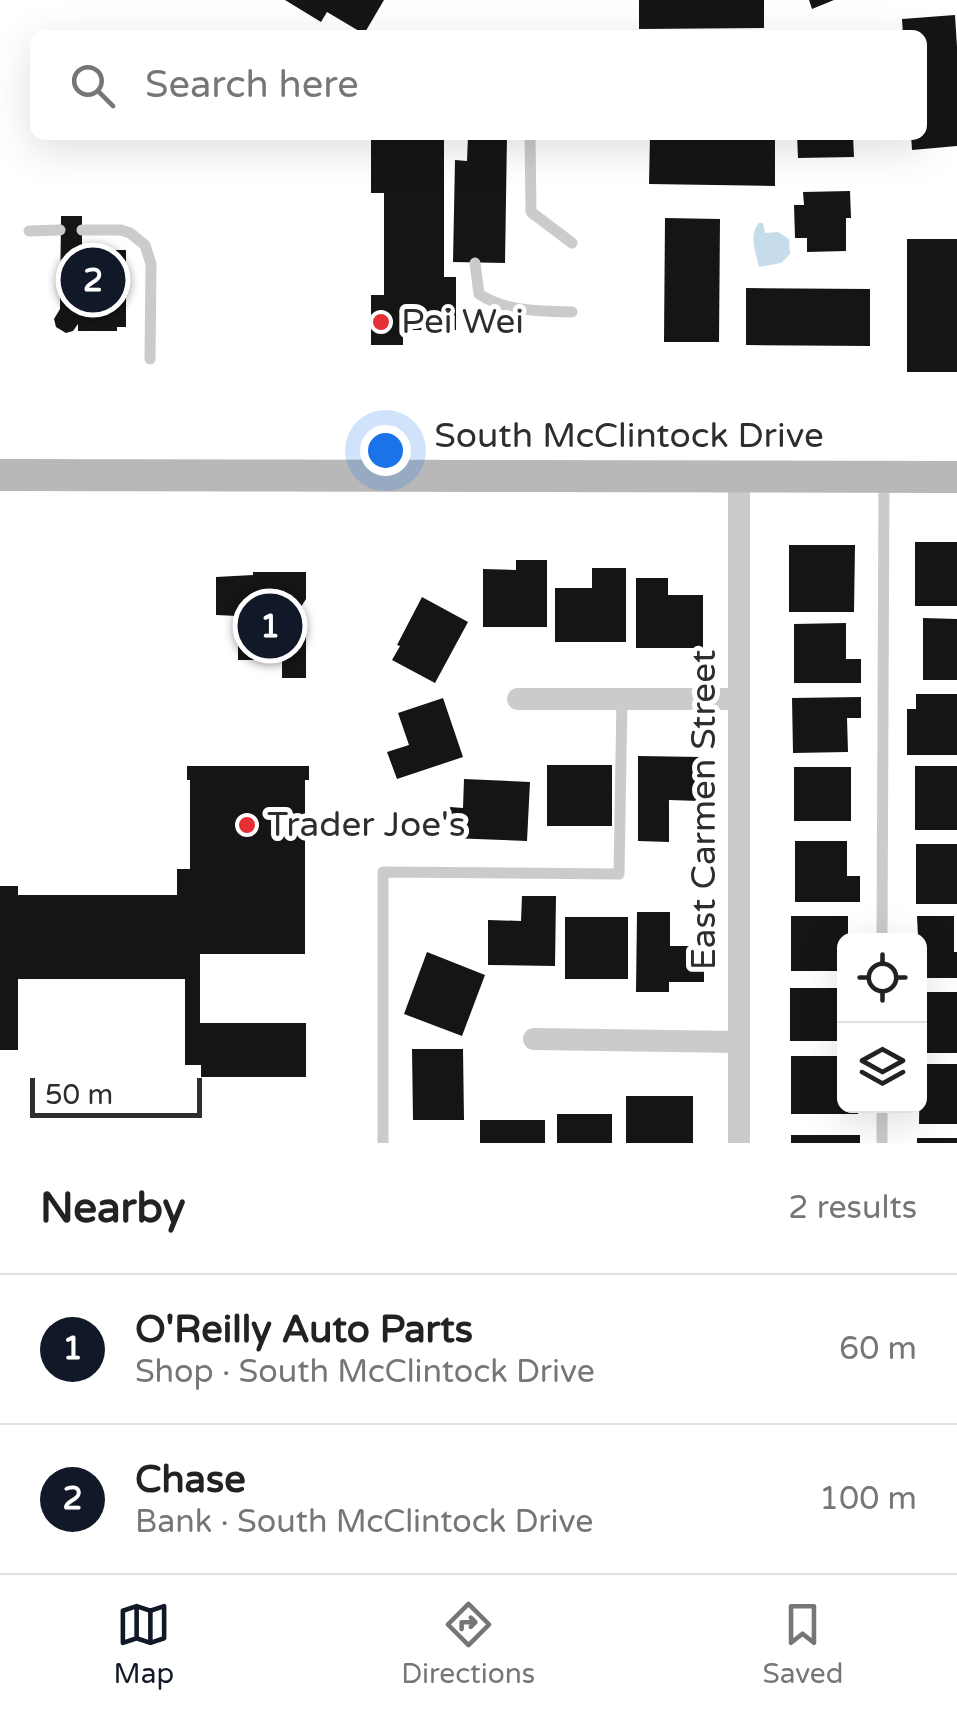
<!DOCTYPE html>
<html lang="en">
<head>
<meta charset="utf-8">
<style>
	body { margin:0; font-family:"Varela Round",sans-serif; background:#f6f6f6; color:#222 }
	.controls { position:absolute; right:30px; bottom:30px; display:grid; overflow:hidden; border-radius:15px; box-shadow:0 10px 40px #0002 }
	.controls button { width:90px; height:90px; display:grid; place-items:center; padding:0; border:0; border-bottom:2px solid #e0e0e0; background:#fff; color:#222; font:50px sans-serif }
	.scale { position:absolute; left:30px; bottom:25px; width:172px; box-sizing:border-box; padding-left:10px; border:5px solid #2e2e2e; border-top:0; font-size:28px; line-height:35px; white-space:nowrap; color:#2e2e2e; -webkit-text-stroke:8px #fff; paint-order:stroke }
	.you { position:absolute; left:385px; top:450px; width:35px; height:35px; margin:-25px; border:8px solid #fff; border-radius:50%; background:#1a73e8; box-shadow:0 0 0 15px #1a73e833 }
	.badge { display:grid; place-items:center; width:65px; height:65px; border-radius:50%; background:#111827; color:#fff; font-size:32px; font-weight:700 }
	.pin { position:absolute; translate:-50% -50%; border:5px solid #fff; box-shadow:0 2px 10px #0006 }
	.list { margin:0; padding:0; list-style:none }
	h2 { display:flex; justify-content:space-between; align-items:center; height:130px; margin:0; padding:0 40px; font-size:42px }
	h2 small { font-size:32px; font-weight:400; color:#767676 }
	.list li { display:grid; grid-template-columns:65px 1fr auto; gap:30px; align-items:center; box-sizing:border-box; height:150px; padding:0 40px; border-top:2px solid #e0e0e0 }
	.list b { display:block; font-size:38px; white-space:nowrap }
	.list p { margin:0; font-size:32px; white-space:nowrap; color:#767676 }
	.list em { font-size:32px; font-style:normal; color:#767676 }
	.icon { flex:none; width:55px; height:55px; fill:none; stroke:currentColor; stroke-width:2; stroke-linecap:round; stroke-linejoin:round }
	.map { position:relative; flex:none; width:957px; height:1143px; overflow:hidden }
	.search { position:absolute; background:#fff; box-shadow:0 10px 40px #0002; left:30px; right:30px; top:30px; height:110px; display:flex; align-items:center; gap:25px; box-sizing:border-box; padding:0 35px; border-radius:15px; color:#767676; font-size:38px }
	.sheet { height:430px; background:#fff }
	nav { display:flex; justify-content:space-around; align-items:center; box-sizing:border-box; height:140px; border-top:2px solid #e0e0e0; background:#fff; font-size:28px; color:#767676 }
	nav a { display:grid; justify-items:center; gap:5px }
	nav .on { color:#111827 }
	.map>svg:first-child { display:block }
	.water { fill:#c7dceb }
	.building { fill:#151515 }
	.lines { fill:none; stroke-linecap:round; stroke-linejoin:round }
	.lane { stroke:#cbcbcb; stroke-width:11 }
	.street { stroke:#cbcbcb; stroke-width:22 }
	.secondary { stroke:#b8b8b8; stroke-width:32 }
	.poi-dot { fill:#e52f35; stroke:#fff; stroke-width:4 }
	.labels { text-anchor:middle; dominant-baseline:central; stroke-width:10; stroke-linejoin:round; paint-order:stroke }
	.poi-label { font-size:35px; fill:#2e2e2e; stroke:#fff; text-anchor:start }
	.street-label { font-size:35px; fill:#2e2e2e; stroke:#fff }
</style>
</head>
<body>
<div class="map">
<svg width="957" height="1143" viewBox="0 0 957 1143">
	<rect width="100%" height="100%" fill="#fff"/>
	<!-- water -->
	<path class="water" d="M759,223H763L765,233L778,232L789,239L790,254L781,263L759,267C756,254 748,234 759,223Z"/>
	<!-- building -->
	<g class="building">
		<path d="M285,0H384L364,34L327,12L321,22Z"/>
		<path d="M639,0H764V28L639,29Z"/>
		<path d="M809,0H834L812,9Z"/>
		<path d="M955,15L957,47V146L912,150L911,135H922V35H903L902,19Z"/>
		<path d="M371,135H444V277H456V330H403V345H371V295H384V193H371Z"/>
		<path d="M468,135H507L505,263L453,262L455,160L467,161Z"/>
		<path d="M650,135H775V186L649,184Z"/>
		<path d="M797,135H853L854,157L798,158Z"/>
		<path d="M850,191L851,218H846V251L807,252V238H795L794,205H804L803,192Z"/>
		<path d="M61,216H82V250H126V327H117V331H78V324L73,331L66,333L56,327L54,319L60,309Z"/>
		<path d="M665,218L720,219L719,342H664Z"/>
		<rect x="907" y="239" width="50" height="133"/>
		<path d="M746,288L870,289V346L746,345Z"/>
		<rect x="915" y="542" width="42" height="64"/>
		<path d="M789,545H855L854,612H789Z"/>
		<path d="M516,560H547V627H483V569L516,570Z"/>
		<path d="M592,568H626V642H555V588H592Z"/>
		<path d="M253,572H306V599L301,607V637H306V678H282V660H238V616L216,615V577L253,575Z"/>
		<path d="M636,578H668V595H703V648H636Z"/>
		<path d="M422,597L468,622L435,683L392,660L400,646L397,645Z"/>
		<path d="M923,618L957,619V680H923Z"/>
		<path d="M846,623V659H861V683H794V624Z"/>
		<path d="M916,694H957V755H907V709H916Z"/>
		<path d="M861,697V718H847L848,752L793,753L792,698Z"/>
		<path d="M443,698L463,757L397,779L387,752L409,745L398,713Z"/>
		<path d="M638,756L701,757L700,801L669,800V842L638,841Z"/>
		<rect x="547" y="765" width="65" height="61"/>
		<path d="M187,766H309V780H305V954H200V1023H306V1077H201V1065H185V979H18V1050H0V886H18V895H177V869H190V780H187Z"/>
		<rect x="915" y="766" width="42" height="64"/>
		<rect x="794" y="767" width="57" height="54"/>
		<path d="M464,779L530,782L527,841L449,838L450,807L463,808Z"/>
		<path d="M795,841H847V876H860V902H795Z"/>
		<rect x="916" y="844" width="41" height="60"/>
		<path d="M522,896H556L555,966L488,965V920L521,921Z"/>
		<path d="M637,912H670V946H704V982H669V992H636Z"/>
		<path d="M791,916H848V941H844V971H791Z"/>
		<path d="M917,916H954V952H957V978H920Z"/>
		<rect x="565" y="917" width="63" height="62"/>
		<path d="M427,952L485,975L462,1036L404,1014Z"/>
		<rect x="790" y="988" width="54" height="53"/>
		<rect x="920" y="992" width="37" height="61"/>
		<path d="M412,1049H463L464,1120H413Z"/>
		<path d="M791,1056H844V1106H858V1114H791Z"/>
		<path d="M920,1064H957V1124H919Z"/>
		<rect x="626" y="1096" width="67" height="47"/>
		<rect x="557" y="1114" width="55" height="29"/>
		<rect x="480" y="1120" width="65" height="23"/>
		<rect x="791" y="1135" width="69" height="8"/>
		<rect x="917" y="1138" width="40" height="5"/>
	</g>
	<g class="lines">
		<!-- lane -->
		<g class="lane">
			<path d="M530,135L531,212L572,243"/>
			<path d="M82,230H121L130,233L145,245L151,264L150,359"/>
			<path d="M29,231L60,230"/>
			<path d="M475,263L479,294C506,312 541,311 572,312"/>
			<path d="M882,941L884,480"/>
			<path d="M383,1143V872L619,874L622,699"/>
			<path d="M882,1143V1106"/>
		</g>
		<!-- street -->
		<g class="street">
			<path d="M739,477V1143"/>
			<path d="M518,699H739"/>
			<path d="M534,1039L739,1042"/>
		</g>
		<!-- secondary -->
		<path class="secondary" d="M0,475L957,477"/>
	</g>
	<!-- markers -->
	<g class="poi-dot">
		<circle cx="381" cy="322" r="10"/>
		<circle cx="247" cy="825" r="10"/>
	</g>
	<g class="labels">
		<!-- poi labels -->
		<g class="poi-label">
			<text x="401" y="322">Pei Wei</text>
			<text x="267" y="825">Trader Joe's</text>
		</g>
		<!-- street labels -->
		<g class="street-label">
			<text x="629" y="436">South McClintock Drive</text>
			<text transform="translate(704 810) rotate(-90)">East Carmen Street</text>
		</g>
	</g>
</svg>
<div class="controls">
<button><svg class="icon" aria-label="locate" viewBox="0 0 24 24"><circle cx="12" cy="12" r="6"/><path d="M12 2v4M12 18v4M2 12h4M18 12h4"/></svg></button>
<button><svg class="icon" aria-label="layers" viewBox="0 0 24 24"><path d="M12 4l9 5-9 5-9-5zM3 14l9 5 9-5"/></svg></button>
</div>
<div class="scale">50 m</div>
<div class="you"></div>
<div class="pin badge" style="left:270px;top:626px">1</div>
<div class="pin badge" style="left:93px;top:280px">2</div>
<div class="search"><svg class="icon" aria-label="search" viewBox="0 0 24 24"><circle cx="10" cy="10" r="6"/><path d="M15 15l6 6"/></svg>Search here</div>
</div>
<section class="sheet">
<h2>Nearby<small>2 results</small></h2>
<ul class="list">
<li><span class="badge">1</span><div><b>O'Reilly Auto Parts</b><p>Shop · South McClintock Drive</p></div><em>60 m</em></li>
<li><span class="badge">2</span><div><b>Chase</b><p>Bank · South McClintock Drive</p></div><em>100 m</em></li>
</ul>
</section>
<nav>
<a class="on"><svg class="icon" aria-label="map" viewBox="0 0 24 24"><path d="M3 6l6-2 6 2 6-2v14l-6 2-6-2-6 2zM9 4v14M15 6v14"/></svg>Map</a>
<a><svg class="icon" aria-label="directions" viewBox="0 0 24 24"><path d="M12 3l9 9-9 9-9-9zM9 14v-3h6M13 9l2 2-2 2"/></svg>Directions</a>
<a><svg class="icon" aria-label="saved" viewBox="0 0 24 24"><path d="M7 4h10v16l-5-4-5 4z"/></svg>Saved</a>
</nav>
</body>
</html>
